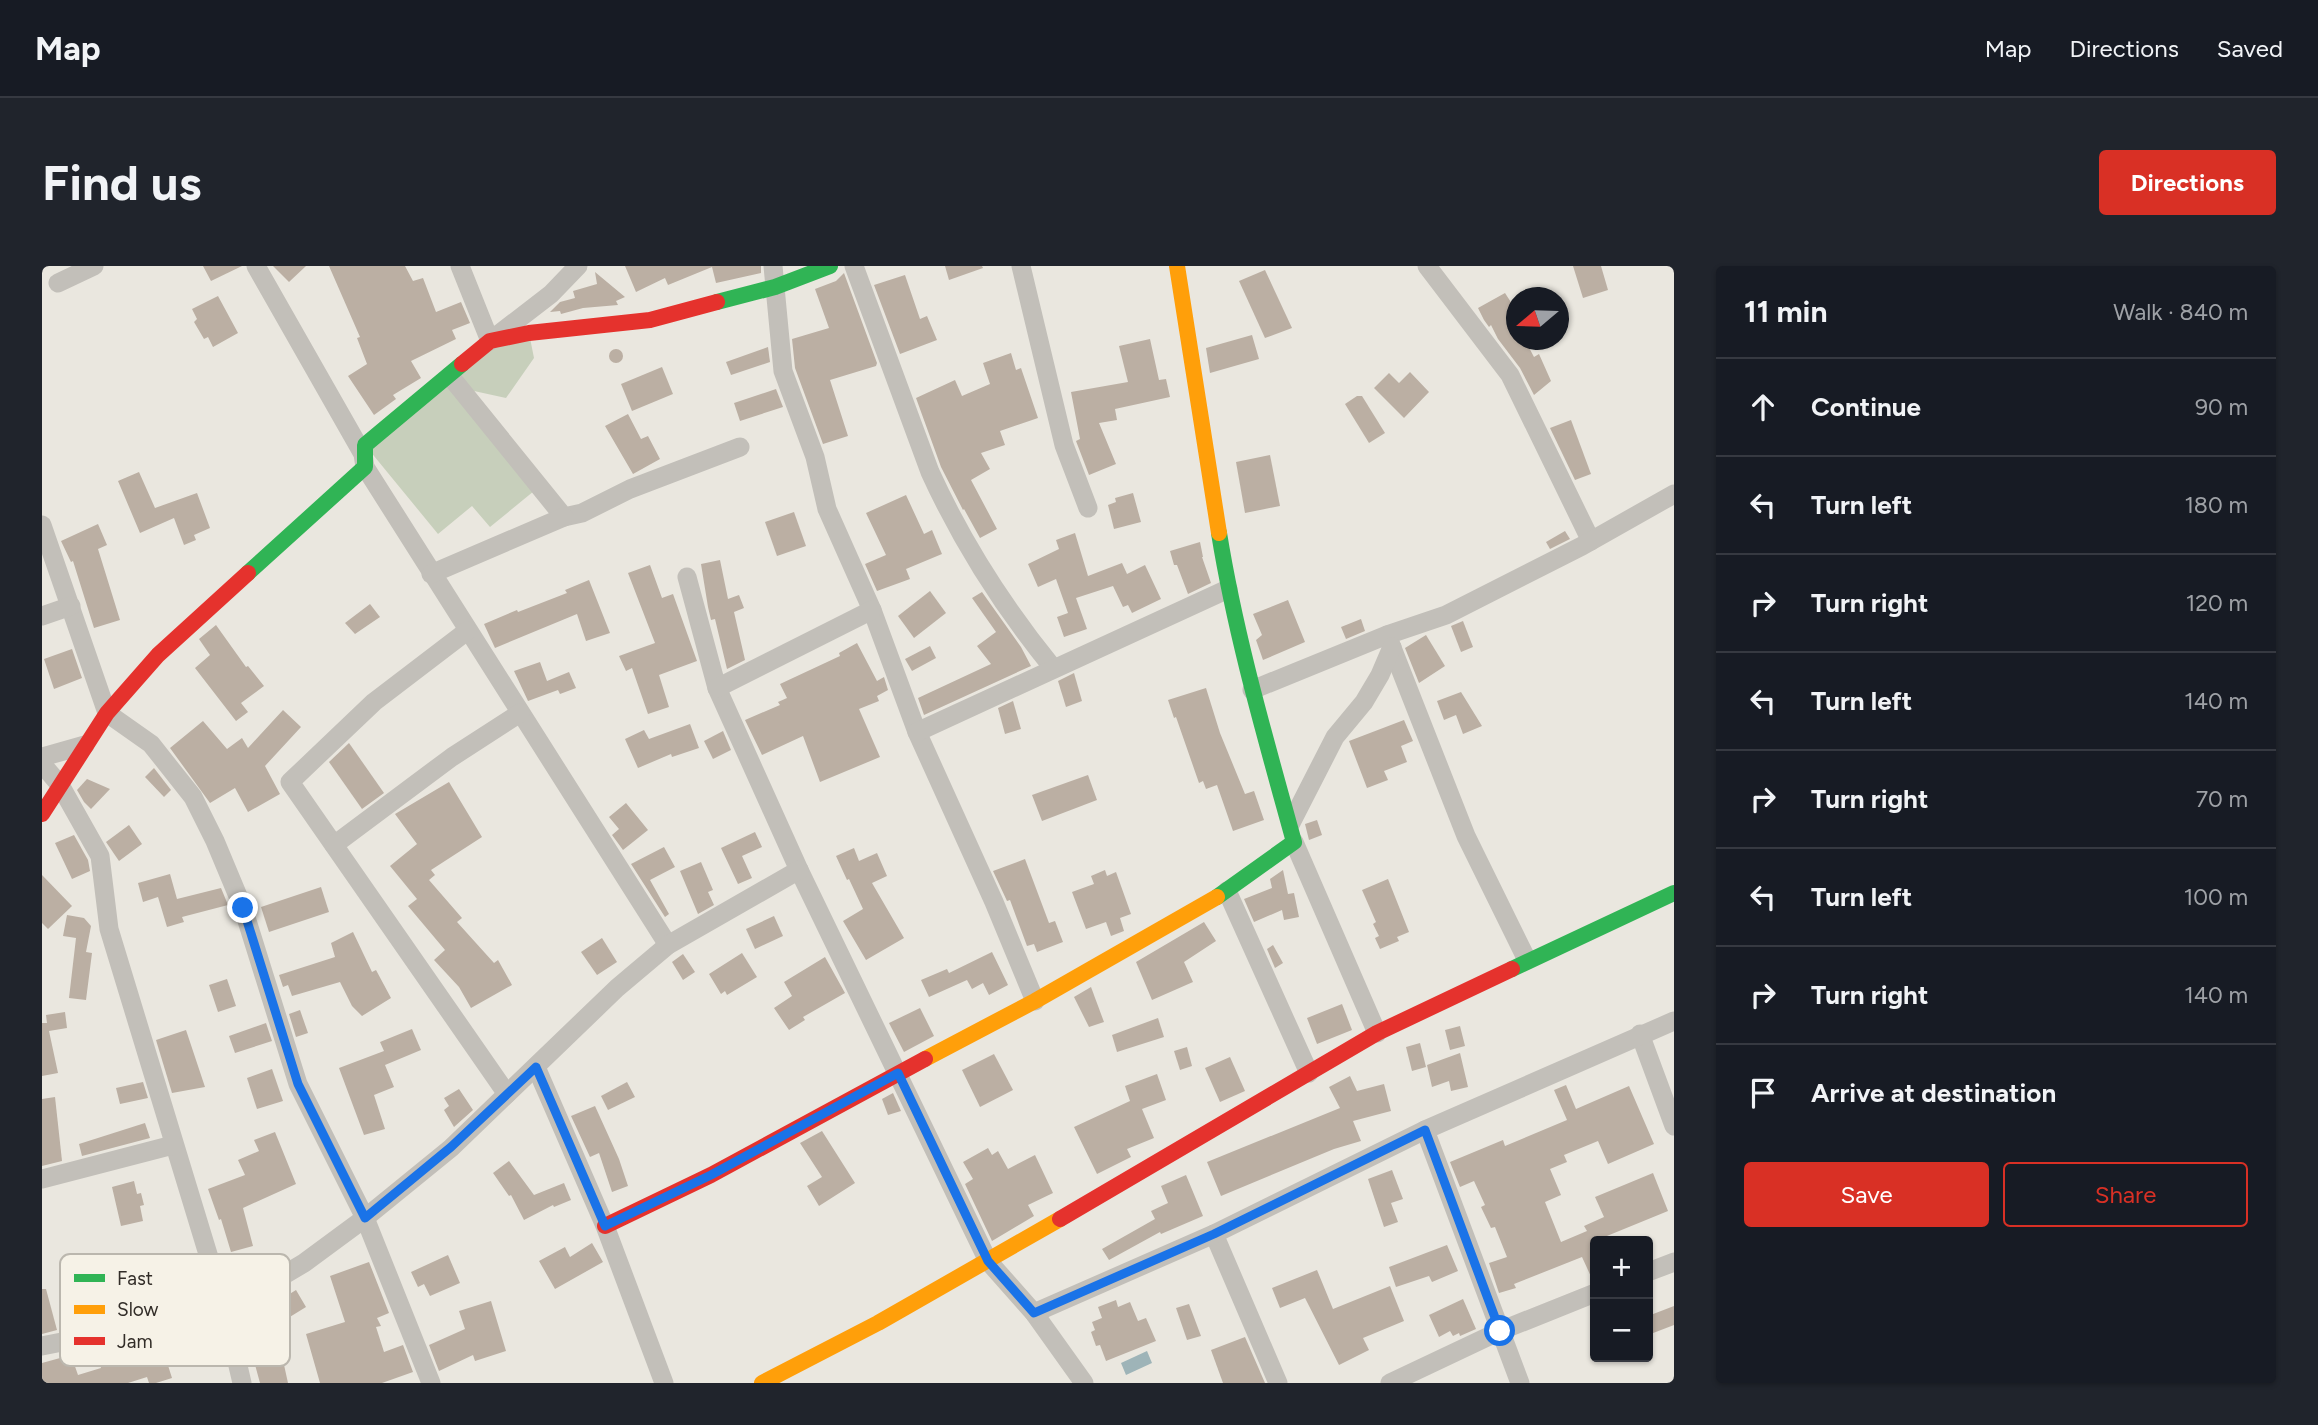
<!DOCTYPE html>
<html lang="en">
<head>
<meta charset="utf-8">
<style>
	body { margin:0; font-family:Figtree,sans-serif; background:#20242c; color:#f1f3f6 }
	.controls { position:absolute; right:21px; bottom:21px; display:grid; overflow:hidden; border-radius:7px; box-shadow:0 2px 5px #0004 }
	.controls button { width:63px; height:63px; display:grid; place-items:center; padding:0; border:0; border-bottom:2px solid #363941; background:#171b24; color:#f1f3f6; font:35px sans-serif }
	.compass { position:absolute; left:1464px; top:21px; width:63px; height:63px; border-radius:50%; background:#171b24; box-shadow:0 2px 5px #0004; rotate:251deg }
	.stop { position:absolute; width:21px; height:21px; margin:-16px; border:5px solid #1a73e8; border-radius:50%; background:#fff }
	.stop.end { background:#1a73e8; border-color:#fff; box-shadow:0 2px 7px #0008 }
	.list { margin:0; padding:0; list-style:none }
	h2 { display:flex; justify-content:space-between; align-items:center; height:91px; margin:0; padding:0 28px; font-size:30px }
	h2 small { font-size:23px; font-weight:400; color:#9ea1a6 }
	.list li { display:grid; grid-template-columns:46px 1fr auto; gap:21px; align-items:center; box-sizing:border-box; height:98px; padding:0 28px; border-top:2px solid #363941 }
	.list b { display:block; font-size:26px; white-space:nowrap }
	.list em { font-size:23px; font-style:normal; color:#9ea1a6 }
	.actions { display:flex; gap:14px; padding:21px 28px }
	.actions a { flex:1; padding:16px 0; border:2px solid #d93025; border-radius:7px; text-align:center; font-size:24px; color:#d93025 }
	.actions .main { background:#d93025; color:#fff }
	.icon { flex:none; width:38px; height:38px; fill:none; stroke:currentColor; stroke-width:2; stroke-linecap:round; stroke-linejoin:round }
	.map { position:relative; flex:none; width:1632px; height:1117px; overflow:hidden; border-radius:7px }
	header { display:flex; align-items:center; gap:42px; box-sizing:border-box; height:98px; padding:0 35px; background:#171b24; border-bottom:2px solid #363941 }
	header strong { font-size:33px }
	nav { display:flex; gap:38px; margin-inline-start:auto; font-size:24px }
	.intro { display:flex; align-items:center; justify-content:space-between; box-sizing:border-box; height:168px; padding:0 42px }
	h1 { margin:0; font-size:49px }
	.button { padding:18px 32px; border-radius:7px; background:#d93025; color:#fff; font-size:24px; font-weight:700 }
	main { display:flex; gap:42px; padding:0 42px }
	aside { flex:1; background:#171b24; border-radius:7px; box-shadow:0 2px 5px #0004 }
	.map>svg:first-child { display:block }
	.green { fill:#c7cfbb }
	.water { fill:#9eb4b8 }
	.building { fill:#bbafa3 }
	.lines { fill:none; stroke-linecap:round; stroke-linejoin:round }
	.street { stroke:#c2bfb9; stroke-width:19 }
	.fast { stroke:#30b455; stroke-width:16 }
	.slow { stroke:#ff9f0a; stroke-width:16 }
	.jam { stroke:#e5322d; stroke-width:16 }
	.route { stroke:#1a73e8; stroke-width:9 }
	.key { fill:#f6f2e7; stroke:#bbb7ae; stroke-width:2 }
	.key-label { font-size:19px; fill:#322d28 }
</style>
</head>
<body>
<header>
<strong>Map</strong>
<nav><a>Map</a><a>Directions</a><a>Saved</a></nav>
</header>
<div class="intro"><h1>Find us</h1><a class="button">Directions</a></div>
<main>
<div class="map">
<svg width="1632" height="1117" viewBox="0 0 1632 1117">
	<rect width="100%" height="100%" fill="#eae7df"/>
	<!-- green -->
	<path class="green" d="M487,67L492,92L464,132L432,125L492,225L448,261L430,240L396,268L323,179L448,75Z"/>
	<!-- water -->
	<path class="water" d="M1105,1085L1110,1097L1084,1109L1079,1097Z"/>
	<!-- building -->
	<g class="building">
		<path d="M161,0H200L169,15Z"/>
		<path d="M231,0H264L247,16Z"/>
		<path d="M287,0H363L371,15L381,12L394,46L419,36L428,57L410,64L414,73L369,95L379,112L351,129L354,133L332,149L306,110L325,98L315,72L318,71Z"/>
		<path d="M583,0H719V7L674,17L670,1L626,19L623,12L594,26Z"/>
		<path d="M903,0H940L941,2L907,14Z"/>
		<path d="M1531,0H1559L1566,24L1541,32Z"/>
		<path d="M1223,4L1250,62L1223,72L1197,15Z"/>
		<path d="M553,6L583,31L574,35L576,39L541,42L519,48L518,45L508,46L518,36L533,32L531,25L555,18Z"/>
		<path d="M802,7L835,97L834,100L788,114L806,170L781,178L753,102L750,73L787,62L773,23L794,15Z"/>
		<path d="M863,9L878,53L885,50L895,74L858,88L832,19Z"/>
		<path d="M1463,27L1474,44L1469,47L1474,58V74H1483L1492,91L1497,88L1509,115L1492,129L1478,102L1456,73L1449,59L1447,61L1442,54L1436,42Z"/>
		<path d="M176,30L196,67L171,81L166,71L162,73L152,56L155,53L150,43Z"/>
		<path d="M1210,69L1217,93L1168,107L1164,82Z"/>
		<path d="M1108,73L1117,114L1124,113L1128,131L1073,143L1075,154L1057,157L1074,198L1047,209L1034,175L1038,173L1029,126L1086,116L1077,80Z"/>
		<path d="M726,81L728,96L689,109L684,96Z"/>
		<circle cx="574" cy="90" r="7"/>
		<path d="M969,87L974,104L979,102L996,152L958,165L963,179L939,187L948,203L929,214L955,263L938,272L922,243L921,244L899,201L874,132L913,114L920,130L948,118L941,97Z"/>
		<path d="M620,101L631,128L590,145L579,118Z"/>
		<path d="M1368,106L1387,126L1362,152L1332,122L1347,107L1357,117Z"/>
		<path d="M734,123L741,141L698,155L692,137Z"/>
		<path d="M1315,130H1320L1343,167L1327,177L1303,138Z"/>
		<path d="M586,148L599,173L606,170L618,193L591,208L563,160Z"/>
		<path d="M1529,154L1549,208L1533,214L1508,162Z"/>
		<path d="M1228,189L1238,240L1203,247L1194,196Z"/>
		<path d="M97,206L113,242L155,227L168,262L152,269L154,274L142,279L132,252L98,267L76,215Z"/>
		<path d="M1091,227L1099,256L1072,263L1066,239L1074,236L1073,232Z"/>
		<path d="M864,229L882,268L890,264L900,288L864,303L868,313L835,325L823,298L844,289L824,247Z"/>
		<path d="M752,246L764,280L735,290L723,256Z"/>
		<path d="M56,258L65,279L56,283L78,354L52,362L31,295L29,296L19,275Z"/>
		<path d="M1523,265L1528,273L1508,283L1504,276Z"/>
		<path d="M1033,267L1046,310L1080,297L1085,308L1103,299L1119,333L1090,347L1086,339L1081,341L1071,320L1034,332L1045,363L1022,371L1015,351L1026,347L1014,313L996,321L986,298L1017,283L1014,274Z"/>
		<path d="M1158,276L1161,291H1160L1169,317L1146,328L1135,299H1132L1128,285Z"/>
		<path d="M678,294L686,333L697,329L702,342L692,346L703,394L685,403L673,353L669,354L666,341L659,298Z"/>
		<path d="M608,299L620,332L631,328L655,395L617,409L627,441L606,448L590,402L584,405L577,390L613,377L586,307Z"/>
		<path d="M547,314L568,367L544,375L535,348L453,382L442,358L475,344L476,346L525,327L523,324Z"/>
		<path d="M888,325L904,347L872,372L856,350Z"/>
		<path d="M940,326L979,381L989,400L882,449L876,432L949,398L935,380L954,366L930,332Z"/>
		<path d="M1246,334L1263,376L1221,394L1214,374L1220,369L1211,348Z"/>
		<path d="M328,338L338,351L313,368L303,357Z"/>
		<path d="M1319,353L1323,365L1304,373L1299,361Z"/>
		<path d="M1421,355L1431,381L1419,386L1409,360Z"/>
		<path d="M174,359L204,401L206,400L222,420L199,437L206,446L194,455L153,402L168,389L157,373Z"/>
		<path d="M1384,369L1403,400L1377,417L1363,382Z"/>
		<path d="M815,377L835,415L842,411L846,424L835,430L837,435L817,443L838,491L778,516L761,470L720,489L703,454L738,439L736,436L745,432L738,418L798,390L797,387Z"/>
		<path d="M888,380L894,392L870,405L863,393Z"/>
		<path d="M30,383L40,412L12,423L2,393Z"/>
		<path d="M498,396L505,415L527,406L534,422L518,428L516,424L486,435L472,405Z"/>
		<path d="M1032,407L1040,435L1024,441L1016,415Z"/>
		<path d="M1164,422L1178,467L1203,528L1212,525L1222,554L1191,565L1175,519L1164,523L1161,515L1157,517L1134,451L1132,452L1126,434Z"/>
		<path d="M1419,426L1440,460L1421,468L1414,449L1402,454L1395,435Z"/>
		<path d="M971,435L979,463L963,468L956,442Z"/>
		<path d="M241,444L259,461L223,500L238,528L206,546L193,522L168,537L128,482L161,455L185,483L200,472L206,482Z"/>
		<path d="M1362,454L1371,475L1359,480L1365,496L1342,505L1346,514L1325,522L1307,475Z"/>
		<path d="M648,458L657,482L630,491L629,488L596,502L583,473L602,464L607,473Z"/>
		<path d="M681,465L689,484L671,493L662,475Z"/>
		<path d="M307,477L342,527L320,543L287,496Z"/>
		<path d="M112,502L129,524L122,531L103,511Z"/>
		<path d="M1046,509L1055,534L1000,555L990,529Z"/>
		<path d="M45,513L68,523L49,543L42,536L35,524Z"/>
		<path d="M407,516L440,571L389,604L393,609L387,614L420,652L415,656L452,697L456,694L470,719L429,742L417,721L392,694L403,684L366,640L375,633L348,600L375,578L353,548Z"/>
		<path d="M584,537L606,564L581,584L570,569L577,563L567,551Z"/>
		<path d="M1275,554L1280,569L1267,574L1263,558Z"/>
		<path d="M87,559L100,578L77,595L64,576Z"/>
		<path d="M713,566L720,581L700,590L710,612L696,618L679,582Z"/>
		<path d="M32,569L46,594L48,605L30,613L13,577Z"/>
		<path d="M622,581L633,601L608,614L627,648L623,651L589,598Z"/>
		<path d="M812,582L817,595L835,587L845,610L830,617L862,672L824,694L801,655L821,643L807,613L805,614L794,590Z"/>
		<path d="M983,593L1007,657L1013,655L1021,676L995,686L992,678L985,680L968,634L965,635L951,605Z"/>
		<path d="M659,596L671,624L666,626L672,639L656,648L638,605Z"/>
		<path d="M1063,604L1065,610L1074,606L1089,648L1078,652L1082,665L1069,670L1064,656L1044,663L1030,626L1052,618L1049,610Z"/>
		<path d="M1241,604L1246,628L1252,627L1257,651L1242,654L1240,644L1212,656L1202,633L1230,622L1228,613Z"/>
		<path d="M128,608L135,633L179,622L186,639L140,651L142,656L125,661L116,631L101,636L96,617Z"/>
		<path d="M0,609L30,640L6,663L0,657Z"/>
		<path d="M1346,613L1367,666L1355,671L1357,675L1338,683L1333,672L1337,670L1331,658L1334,656L1320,624Z"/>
		<path d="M279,621L287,646L227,666L219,641Z"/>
		<path d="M25,649L42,652L49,660L44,686L50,687L44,734L27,732L34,672L21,670Z"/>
		<path d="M732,650L741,670L713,683L704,663Z"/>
		<path d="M1162,656L1174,675L1142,696L1151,716L1110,734L1094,696Z"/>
		<path d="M311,666L330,706L334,704L349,732L320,750L310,740L298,716L250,730L246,719L241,721L237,709L293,691L289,677Z"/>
		<path d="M560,672L575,696L555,709L539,686Z"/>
		<path d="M1231,679L1241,697L1233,702L1225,683Z"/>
		<path d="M950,686L966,719L947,729L941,717L930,723L925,714L887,731L879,714L905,703L907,707Z"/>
		<path d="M700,687L715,711L685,729L683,725L679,728L667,708Z"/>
		<path d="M641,688L653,706L641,714L630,696Z"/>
		<path d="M783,691L803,727L761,751L763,754L747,764L732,742L750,730L742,716Z"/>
		<path d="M185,713L194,740L176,746L167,719Z"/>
		<path d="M1049,721L1062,756L1047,761L1032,731Z"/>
		<path d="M1300,738L1310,764L1275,778L1265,752Z"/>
		<path d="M878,742L892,770L862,786L847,757Z"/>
		<path d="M258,744L266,767L254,771L247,748Z"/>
		<path d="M23,746L25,762L7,765L16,807L0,810V757H5L4,749Z"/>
		<path d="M1116,752L1122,771L1075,786L1070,769Z"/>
		<path d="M224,757L230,775L193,787L187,770Z"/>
		<path d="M1418,760L1423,780L1408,784L1403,764Z"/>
		<path d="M370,763L379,784L343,799L352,821L332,829L343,863L322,869L297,802L342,785L338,776Z"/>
		<path d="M144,764L163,821L130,827L114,774Z"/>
		<path d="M1378,777L1384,801L1370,805L1364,781Z"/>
		<path d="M1145,781L1150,800L1138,804L1132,785Z"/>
		<path d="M1418,787L1426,821L1409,825L1407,815L1390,821L1385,799Z"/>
		<path d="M952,788L971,824L938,841L920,804Z"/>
		<path d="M1188,791L1203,825L1178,836L1163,802Z"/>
		<path d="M230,803L241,835L215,843L205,812Z"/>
		<path d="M1115,808L1124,834L1100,843L1112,872L1085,883L1089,891L1055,908L1032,861L1088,835L1083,820Z"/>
		<path d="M1308,810L1315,825L1342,818L1349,845L1311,855L1319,875L1292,883L1179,930L1165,896L1298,842L1287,821Z"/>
		<path d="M101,816L106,832L78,838L74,822Z"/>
		<path d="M585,816L593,831L566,844L559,830Z"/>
		<path d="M1524,819L1534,843L1587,820L1612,878L1566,898L1556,875L1522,889L1525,896L1508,903L1519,929L1503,936L1519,976L1545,965L1542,960L1562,951L1553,931L1611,907L1626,945L1560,972L1561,975H1553V1015H1551L1540,991L1472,1018L1474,1022L1457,1027L1447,997L1465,991L1453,961L1449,962L1439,941L1443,939L1432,915L1418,921L1408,896L1461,874L1463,880L1525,854L1512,824Z"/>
		<path d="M417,823L431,844L412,861L402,844L407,840L402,832Z"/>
		<path d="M851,827L859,845L846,849L840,833Z"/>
		<path d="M13,831L20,895L0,900V833Z"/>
		<path d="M553,840L577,893L586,920L570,926L557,887L548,891L529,850Z"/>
		<path d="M103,857L108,872L40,890L37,878Z"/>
		<path d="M780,865L813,917L777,940L765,920L780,911L758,877Z"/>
		<path d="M233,866L254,918L201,942L211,980L189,986L179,953L177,954L166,923L203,909L196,894L217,885L212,874Z"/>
		<path d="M946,882L950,889L956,885L966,903L993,889L1011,927L986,939L992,950L950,975L923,918L931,913L921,896Z"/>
		<path d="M467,895L492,929L522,917L529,934L512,941L511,939L482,954L469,929L467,930L451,907Z"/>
		<path d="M1350,904L1361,933L1349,937L1356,956L1342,961L1326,913Z"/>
		<path d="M1144,909L1161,950L1119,968L1118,966L1067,994L1060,983L1113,953L1109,945L1126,937L1119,920Z"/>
		<path d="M92,915L95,928L99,927L102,939L98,940L101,955L79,960L70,921Z"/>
		<path d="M550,977L561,996L513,1023L497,995L523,981L528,991Z"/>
		<path d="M1405,979L1416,1005L1390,1016L1387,1010L1354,1021L1347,1001Z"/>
		<path d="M406,989L418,1017L388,1030L382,1018L376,1021L369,1006Z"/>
		<path d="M327,996L347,1047L335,1052L339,1060L334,1061L342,1086L361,1079L371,1106L340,1117H278L264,1068L303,1056L288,1010Z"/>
		<path d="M1275,1004L1291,1043L1348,1020L1362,1055L1321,1072L1327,1084L1297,1099L1263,1032L1238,1042L1230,1022Z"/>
		<path d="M0,1023H4L15,1064L0,1068Z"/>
		<path d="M254,1024L264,1041L207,1076L203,1066H201L198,1053L217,1047Z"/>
		<path d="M1421,1033L1434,1063L1418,1070L1417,1067L1411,1070L1408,1065L1397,1071L1387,1049Z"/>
		<path d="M1074,1034L1076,1041L1088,1036L1096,1055L1104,1052L1114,1075L1064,1095L1058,1079L1054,1080L1049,1066L1053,1064L1050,1056L1060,1052L1056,1041Z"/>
		<path d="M449,1035L464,1085L433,1095L431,1089L397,1105L387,1079L423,1063L417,1045Z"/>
		<path d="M1147,1038L1159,1070L1145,1074L1134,1042Z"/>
		<path d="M1632,1040V1059L1606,1069V1050Z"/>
		<path d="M117,1071L130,1112L114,1117H107L105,1111L86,1117H0V1097L29,1089L36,1109L59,1102L56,1091Z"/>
		<path d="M1203,1071L1223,1117H1181L1169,1084Z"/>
		<path d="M237,1076L246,1117H218L209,1084Z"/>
	</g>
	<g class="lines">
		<!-- street -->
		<g class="street">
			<path d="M214,0L321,188L323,201L626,679"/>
			<path d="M418,0L448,75L509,28L536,0"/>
			<path d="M731,0L741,105L773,191L785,243L830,344L875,466L952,636L993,735"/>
			<path d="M812,0L888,206C920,276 962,342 1011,402"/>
			<path d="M979,0L1022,179L1046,242"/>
			<path d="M1385,0L1468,109L1549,275"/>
			<path d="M16,17L52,0"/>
			<path d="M408,110L522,251L540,247L588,223L698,181"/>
			<path d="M0,259L65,447L109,478L151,531L173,575L201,642L256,818L323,952L389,1117"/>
			<path d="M389,308L522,251"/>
			<path d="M645,311L675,422L757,604L946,995L992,1047L1042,1117"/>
			<path d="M0,350L29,340"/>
			<path d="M425,365L332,436L248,516L465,828"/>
			<path d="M1345,369L1424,570L1485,694"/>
			<path d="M675,422L830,344"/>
			<path d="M1210,424L1345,369L1404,349L1540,280L1632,228"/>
			<path d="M875,466L1186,323"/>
			<path d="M0,491L43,479"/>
			<path d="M0,498L18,519L58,590L67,663L183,1044L200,1117"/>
			<path d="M1249,557L1293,471L1322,436L1338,409L1350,381"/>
			<path d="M1252,576L1335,767"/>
			<path d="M292,579L410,491L478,447"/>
			<path d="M1185,625L1267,807"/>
			<path d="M1598,768L1632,860"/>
			<path d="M494,801L563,960L622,1117"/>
			<path d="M1383,864L1478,1117"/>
			<path d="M0,913L131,879"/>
			<path d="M1172,968L1236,1117"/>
			<path d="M1606,1006L1632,996"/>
			<path d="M992,1047L1172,968L1383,864L1632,755"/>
			<path d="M0,1080L183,1044L262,997L323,952L409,882L575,722L626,679L757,604"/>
			<path d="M1348,1117L1458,1065L1553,1027"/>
		</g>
		<!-- fast -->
		<g class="fast">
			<path d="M675,36L733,21L788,0"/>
			<path d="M206,307L323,201V179L420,98"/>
			<path d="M1175,631L1252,576C1224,474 1194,372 1177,267"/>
			<path d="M1470,703L1632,627"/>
		</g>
		<!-- slow -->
		<g class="slow">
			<path d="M1135,0L1177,267"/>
			<path d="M883,793L993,735L1175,631"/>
			<path d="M720,1117L836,1057L1018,953"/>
		</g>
		<!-- jam -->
		<g class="jam">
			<path d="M420,98L448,75L487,67L608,54L675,36"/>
			<path d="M0,548L65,447L116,389L206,307"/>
			<path d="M1018,953L1335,767L1470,703"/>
			<path d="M563,960L669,909L883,793"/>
		</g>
	</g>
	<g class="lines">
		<!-- route -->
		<path class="route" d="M201,642L256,818L323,952L409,881L494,801L563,960L669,909L856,807L946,995L992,1047L1172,968L1383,864L1458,1065"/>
	</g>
	<!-- legend -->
	<rect x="18" y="988" width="230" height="112" rx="10" class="key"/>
	<rect x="32" y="1008" width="31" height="8" fill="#30b455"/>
	<rect x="32" y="1039" width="31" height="9" fill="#ff9f0a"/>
	<rect x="32" y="1071" width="31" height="8" fill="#e5322d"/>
	<g class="key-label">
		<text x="75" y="1019">Fast</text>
		<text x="75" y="1050">Slow</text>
		<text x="75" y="1082">Jam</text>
	</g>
</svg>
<div class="controls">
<button>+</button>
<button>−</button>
</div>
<svg class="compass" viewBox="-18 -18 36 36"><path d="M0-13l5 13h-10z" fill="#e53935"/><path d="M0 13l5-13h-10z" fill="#9ea1a6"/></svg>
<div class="stop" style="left:1458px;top:1065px"></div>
<div class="stop end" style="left:201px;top:642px"></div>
</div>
<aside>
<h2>11 min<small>Walk · 840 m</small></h2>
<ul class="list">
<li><svg class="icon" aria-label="ahead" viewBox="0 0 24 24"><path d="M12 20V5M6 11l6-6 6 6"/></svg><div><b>Continue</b></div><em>90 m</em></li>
<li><svg class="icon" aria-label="left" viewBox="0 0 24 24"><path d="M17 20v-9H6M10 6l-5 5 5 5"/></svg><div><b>Turn left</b></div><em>180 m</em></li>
<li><svg class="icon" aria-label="right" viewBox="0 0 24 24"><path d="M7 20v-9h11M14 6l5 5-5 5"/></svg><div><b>Turn right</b></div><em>120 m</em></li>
<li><svg class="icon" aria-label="left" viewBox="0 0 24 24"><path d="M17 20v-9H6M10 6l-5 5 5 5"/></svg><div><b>Turn left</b></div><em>140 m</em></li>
<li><svg class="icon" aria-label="right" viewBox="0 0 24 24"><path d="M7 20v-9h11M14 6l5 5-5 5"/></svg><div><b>Turn right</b></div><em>70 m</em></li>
<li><svg class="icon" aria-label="left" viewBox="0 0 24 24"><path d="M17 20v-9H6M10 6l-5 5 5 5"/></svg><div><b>Turn left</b></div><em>100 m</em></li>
<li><svg class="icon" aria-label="right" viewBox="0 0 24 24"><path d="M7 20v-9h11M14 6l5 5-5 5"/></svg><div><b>Turn right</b></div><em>140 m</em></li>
<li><svg class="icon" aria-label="arrive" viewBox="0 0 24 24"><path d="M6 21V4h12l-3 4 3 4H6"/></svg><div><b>Arrive at destination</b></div></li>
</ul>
<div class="actions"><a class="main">Save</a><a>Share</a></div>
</aside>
</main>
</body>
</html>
